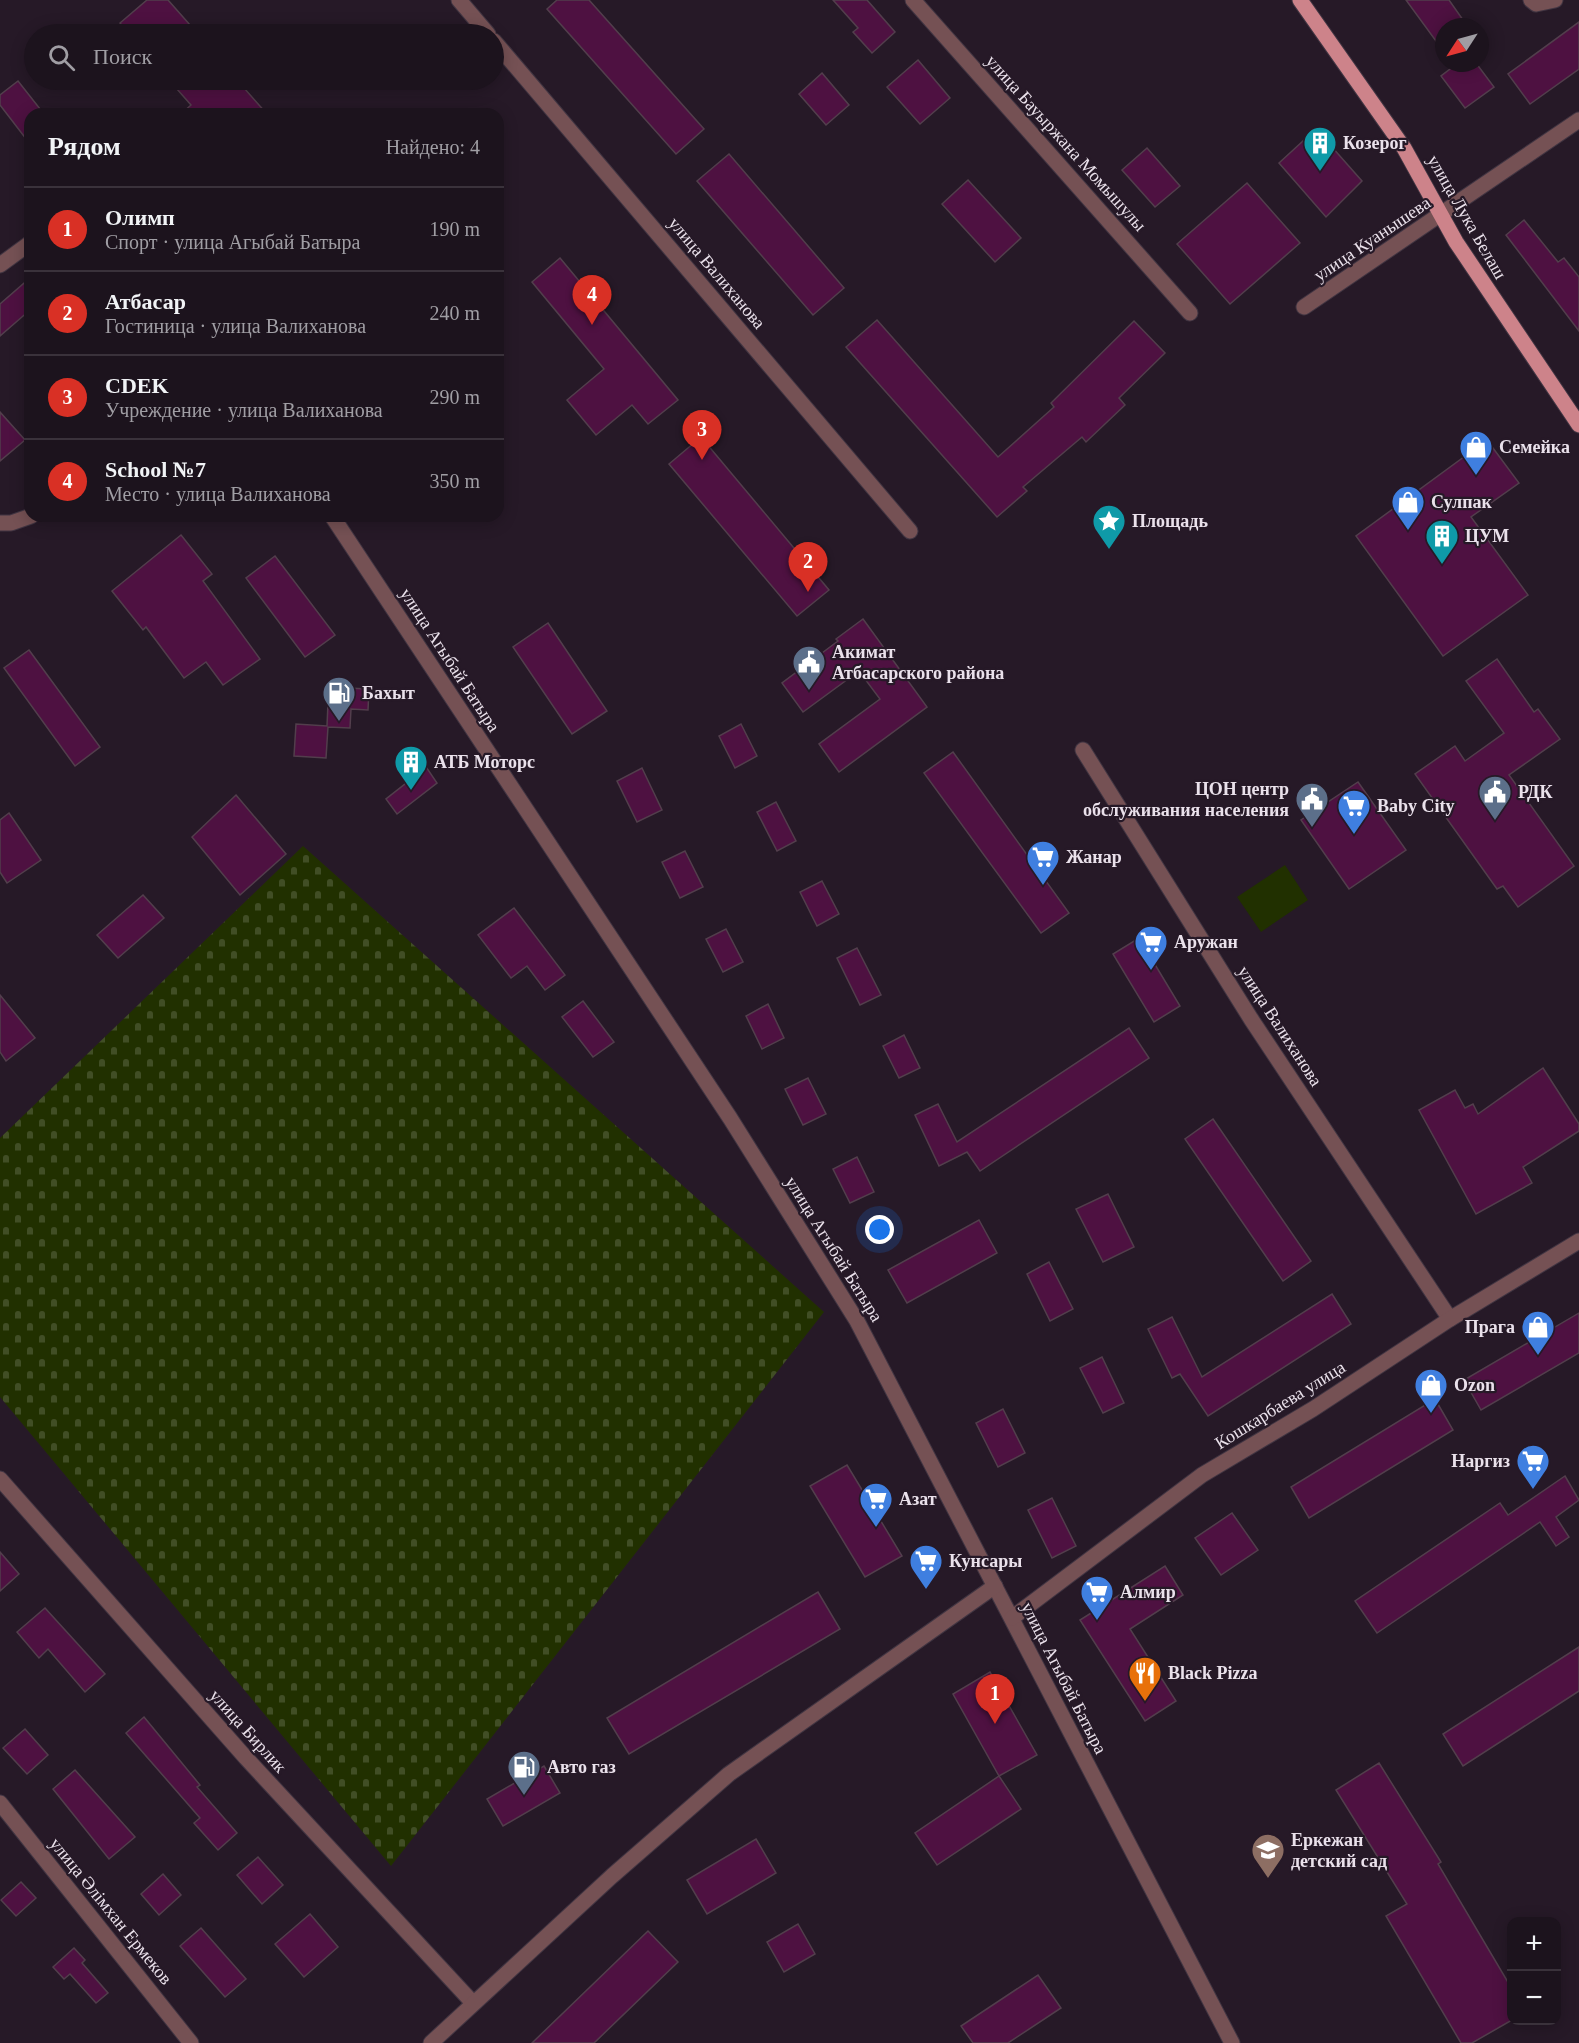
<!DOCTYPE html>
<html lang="ru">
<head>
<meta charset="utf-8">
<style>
	body { margin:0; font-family:"Times New Roman",serif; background:#29202a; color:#f1f3f6 }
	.controls { position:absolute; right:18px; bottom:18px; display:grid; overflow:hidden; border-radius:12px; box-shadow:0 3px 15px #0003 }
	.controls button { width:54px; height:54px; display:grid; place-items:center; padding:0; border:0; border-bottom:2px solid #3a323b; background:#1c131d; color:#f1f3f6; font:30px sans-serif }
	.compass { position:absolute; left:1435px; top:18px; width:54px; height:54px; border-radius:50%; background:#1c131d; box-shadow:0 3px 15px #0003; rotate:234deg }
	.you { position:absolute; left:880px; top:1230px; width:21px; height:21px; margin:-15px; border:4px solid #fff; border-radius:50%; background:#1a73e8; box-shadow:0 0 0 9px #1a73e833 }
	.badge { display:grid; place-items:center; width:39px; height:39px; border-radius:50%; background:#d93025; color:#fff; font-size:20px; font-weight:700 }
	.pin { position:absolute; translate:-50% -50px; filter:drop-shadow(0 2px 3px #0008) }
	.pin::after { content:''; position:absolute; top:32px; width:21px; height:18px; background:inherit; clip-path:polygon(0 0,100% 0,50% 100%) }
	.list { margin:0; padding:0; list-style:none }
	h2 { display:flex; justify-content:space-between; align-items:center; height:78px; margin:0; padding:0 24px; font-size:26px }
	h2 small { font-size:20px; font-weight:400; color:#a09ea4 }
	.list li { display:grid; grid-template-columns:39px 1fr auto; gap:18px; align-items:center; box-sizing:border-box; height:84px; padding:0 24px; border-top:2px solid #3a323b }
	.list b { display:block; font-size:22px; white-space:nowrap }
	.list p { margin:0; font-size:20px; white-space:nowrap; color:#a09ea4 }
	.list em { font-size:20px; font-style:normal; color:#a09ea4 }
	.icon { flex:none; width:33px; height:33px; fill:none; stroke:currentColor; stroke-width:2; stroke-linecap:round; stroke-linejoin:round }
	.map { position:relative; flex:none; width:1579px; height:2043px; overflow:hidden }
	.search { position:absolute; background:#1c131d; box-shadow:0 3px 15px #0003; left:24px; top:24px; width:480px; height:66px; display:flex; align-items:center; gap:15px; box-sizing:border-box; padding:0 21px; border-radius:33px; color:#a09ea4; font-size:22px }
	.panel { position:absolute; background:#1c131d; box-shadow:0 3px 15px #0003; left:24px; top:108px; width:480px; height:414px; border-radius:18px }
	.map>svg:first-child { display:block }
	.green { fill:#213000 }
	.cemetery { fill:url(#cemetery-stones) }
	.building { fill:#4e1141; stroke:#523e4c; stroke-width:1.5 }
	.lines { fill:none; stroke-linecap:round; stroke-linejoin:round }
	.minor-casing { stroke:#413542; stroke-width:17 }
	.major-casing { stroke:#413542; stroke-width:17 }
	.minor { stroke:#755154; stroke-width:15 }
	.major { stroke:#cd838a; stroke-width:15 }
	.labels { text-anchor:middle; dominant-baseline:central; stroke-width:4.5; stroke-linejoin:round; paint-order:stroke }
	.street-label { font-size:18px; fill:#eae1eb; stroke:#261927 }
	.poi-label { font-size:18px; font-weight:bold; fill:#eae1eb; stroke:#261927; text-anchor:start }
</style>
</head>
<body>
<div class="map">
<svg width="1579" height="2043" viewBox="0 0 1579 2043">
	<defs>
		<pattern id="cemetery-stones" width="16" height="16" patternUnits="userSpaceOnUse" patternTransform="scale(1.5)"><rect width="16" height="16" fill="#213000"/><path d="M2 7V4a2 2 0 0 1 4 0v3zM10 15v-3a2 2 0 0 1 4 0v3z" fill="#414e25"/></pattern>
	</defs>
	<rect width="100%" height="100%" fill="#261927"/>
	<!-- green -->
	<path class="green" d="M1285,865L1308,900L1261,932L1237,897Z"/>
	<!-- cemetery -->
	<path class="cemetery" d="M303,846L824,1312L391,1866L0,1397V1138Z"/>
	<!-- building -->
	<g class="building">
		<path d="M147,0H168L198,34H130L120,23Z"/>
		<path d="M557,0H589L704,129L676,154L547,9Z"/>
		<path d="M833,0H867L895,32L872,53L853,32L858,28Z"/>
		<path d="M1406,0H1449L1468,27H1444V52Z"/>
		<path d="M1579,22V69L1530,104L1508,74Z"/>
		<path d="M918,60L950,98L920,124L887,87Z"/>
		<path d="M1458,63H1476L1494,87L1465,108L1441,76Z"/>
		<path d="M822,73L849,105L826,125L799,94Z"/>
		<path d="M169,80H237L267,114H181L191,105Z"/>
		<path d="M18,81L44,114H30V144L0,105V95Z"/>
		<path d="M1316,129L1362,181L1326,217L1279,163Z"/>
		<path d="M1147,148L1180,186L1155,207L1122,170Z"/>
		<path d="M729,154L844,288L813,315L697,181Z"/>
		<path d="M968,180L1021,238L995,262L942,204Z"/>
		<path d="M1247,183L1300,243L1230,304L1177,244Z"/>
		<path d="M1524,220L1558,262L1564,258L1579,277V331L1506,235Z"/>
		<path d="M560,258L678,400L648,424L632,405L596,435L567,400L604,369L532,282Z"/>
		<path d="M30,278V310L0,336V304Z"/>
		<path d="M877,320L998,457L1054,407L1051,403L1134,321L1165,353L1119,398L1125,405L1086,442L1082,437L1023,487L1027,491L997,517L846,347Z"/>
		<path d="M0,412L25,440L0,461Z"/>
		<path d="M701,437L829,590L797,616L669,464Z"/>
		<path d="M1487,440L1519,483L1471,517L1528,595L1443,656L1356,536Z"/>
		<path d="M181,535L212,574L203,581L260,659L223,685L206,662L184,678L146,627L143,630L112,591Z"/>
		<path d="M275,556L335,635L305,657L246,578Z"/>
		<path d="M863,619L927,707L839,772L819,744L880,699L859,671L803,712L782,683L838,641L836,639Z"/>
		<path d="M548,623L607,711L572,734L513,647Z"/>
		<path d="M29,650L100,747L75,766L4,668Z"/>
		<path d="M1497,659L1534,712L1538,709L1560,739L1509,775L1574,866L1518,907L1503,886L1497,889L1415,774L1455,746L1465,761L1504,733L1466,681Z"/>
		<path d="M347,688L369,689L368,710L351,709L350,728L328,727L326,758L294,756L296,724L327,726L328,703L346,704Z"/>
		<path d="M741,724L757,756L735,768L719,736Z"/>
		<path d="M953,752L1069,913L1041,933L924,773Z"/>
		<path d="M418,755L437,783L397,814L386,799L415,776L406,764Z"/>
		<path d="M642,768L662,810L637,822L617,781Z"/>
		<path d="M1358,782L1406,850L1349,889L1301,820Z"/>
		<path d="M236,795L286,854L240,895L192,837Z"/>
		<path d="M776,802L796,841L777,851L757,812Z"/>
		<path d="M9,813L41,860L7,883L0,872V820Z"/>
		<path d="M685,851L703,887L680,898L662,862Z"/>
		<path d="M822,881L839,914L817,926L800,892Z"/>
		<path d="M143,895L164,918L118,958L97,935Z"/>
		<path d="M514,908L565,975L545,990L527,966L511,978L478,935Z"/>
		<path d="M726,929L743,962L723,972L706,939Z"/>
		<path d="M1139,938L1180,1006L1154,1022L1113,954Z"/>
		<path d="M857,948L881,995L860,1005L837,958Z"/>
		<path d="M0,995L35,1038L6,1061L0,1052Z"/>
		<path d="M583,1001L614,1042L593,1057L562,1017Z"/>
		<path d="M768,1004L784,1038L762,1049L746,1016Z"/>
		<path d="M1129,1028L1149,1058L980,1171L967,1152L939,1166L915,1115L938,1104L957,1142Z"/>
		<path d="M904,1035L920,1068L899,1078L883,1046Z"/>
		<path d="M1543,1068L1579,1124V1131L1523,1167L1532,1183L1476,1214L1419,1110L1455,1090L1465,1108L1473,1104L1478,1114Z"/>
		<path d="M808,1078L826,1114L803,1125L785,1089Z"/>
		<path d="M1213,1119L1311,1261L1283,1281L1185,1139Z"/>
		<path d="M857,1157L874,1192L850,1203L833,1169Z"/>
		<path d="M1108,1194L1134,1247L1103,1262L1076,1209Z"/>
		<path d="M979,1220L997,1253L907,1303L888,1270Z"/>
		<path d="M1049,1262L1073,1309L1050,1321L1027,1274Z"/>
		<path d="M1332,1294L1351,1324L1208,1416L1180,1374L1172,1378L1148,1329L1172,1317L1202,1377Z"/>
		<path d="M1579,1313V1353L1481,1410L1464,1380Z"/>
		<path d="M1102,1357L1124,1403L1103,1413L1080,1368Z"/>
		<path d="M1435,1399L1453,1430L1309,1518L1291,1487Z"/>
		<path d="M1003,1409L1025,1453L998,1467L976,1423Z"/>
		<path d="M847,1465L902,1556L865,1577L810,1486Z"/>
		<path d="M1565,1476L1579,1500L1556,1517L1569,1537L1556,1546L1540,1522L1377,1633L1355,1601L1500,1503L1508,1515Z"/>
		<path d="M1052,1498L1076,1546L1052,1558L1028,1510Z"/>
		<path d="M1232,1513L1258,1550L1221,1575L1195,1538Z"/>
		<path d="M0,1552L19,1574L0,1591Z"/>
		<path d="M1165,1566L1183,1595L1130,1629L1176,1701L1145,1721L1080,1620Z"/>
		<path d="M818,1592L840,1629L629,1754L607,1718Z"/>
		<path d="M45,1608L105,1674L85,1692L48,1649L39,1658L17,1632Z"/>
		<path d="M1579,1647V1691L1463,1766L1443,1734Z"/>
		<path d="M990,1672L1037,1755L999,1776L953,1694Z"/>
		<path d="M144,1717L200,1785L197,1787L237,1833L218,1850L194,1823L200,1818L126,1733Z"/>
		<path d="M25,1729L48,1755L27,1774L3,1748Z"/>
		<path d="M1379,1763L1441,1862L1438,1864L1512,1989V2020L1472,2043H1461L1386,1916L1407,1904L1336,1790Z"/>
		<path d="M544,1766L560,1793L503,1826L487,1799Z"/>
		<path d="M75,1770L135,1837L109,1859L53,1789Z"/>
		<path d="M999,1776L1021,1809L937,1865L915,1833Z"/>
		<path d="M756,1839L776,1873L707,1914L687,1880Z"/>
		<path d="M258,1857L283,1885L262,1904L237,1875Z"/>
		<path d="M163,1874L181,1895L159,1915L141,1894Z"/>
		<path d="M21,1882L36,1898L16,1916L1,1900Z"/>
		<path d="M310,1914L338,1947L304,1977L275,1944Z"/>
		<path d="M798,1924L815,1954L784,1972L767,1942Z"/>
		<path d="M201,1928L246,1979L225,1997L180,1946Z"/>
		<path d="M648,1931L678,1962L594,2043H532Z"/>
		<path d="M74,1948L85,1960L82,1963L108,1993L96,2003L70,1974L64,1979L53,1967Z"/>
		<path d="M1038,1975L1061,2008L1008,2043H973L961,2026Z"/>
	</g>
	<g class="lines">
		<defs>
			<g id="minor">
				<path d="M459,0L488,34"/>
				<path d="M913,0L1190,313"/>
				<path d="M1531,0L1536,4L1555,0"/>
				<path d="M494,41L910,531"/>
				<path d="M0,265L30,243"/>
				<path d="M1304,307L1579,120"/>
				<path d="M332,516L730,1118L857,1321L1232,2043"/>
				<path d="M0,523H11L31,516"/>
				<path d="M1083,750L1251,1019L1450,1319"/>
				<path d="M0,1479L246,1758L473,2003"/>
				<path d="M1012,1618L1202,1475L1313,1409L1450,1319L1579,1241"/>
				<path d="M0,1803L191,2043"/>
				<path d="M431,2043L612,1876L729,1774L995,1586"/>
			</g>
			<path id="major" d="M1300,0L1404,148L1456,242L1579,425"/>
		</defs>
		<!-- minor casing -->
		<use href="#minor" class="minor-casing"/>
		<!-- major casing -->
		<use href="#major" class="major-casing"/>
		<!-- minor -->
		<use href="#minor" class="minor"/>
		<!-- major -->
		<use href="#major" class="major"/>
	</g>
	<!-- icons -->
	<defs>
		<symbol id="building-pin" viewBox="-11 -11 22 30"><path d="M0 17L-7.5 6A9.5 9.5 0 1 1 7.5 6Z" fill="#0f9aa8" stroke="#261927"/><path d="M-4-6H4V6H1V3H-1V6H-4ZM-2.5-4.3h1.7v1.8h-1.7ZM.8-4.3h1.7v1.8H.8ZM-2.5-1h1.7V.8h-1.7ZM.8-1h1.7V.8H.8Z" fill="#fff"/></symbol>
		<symbol id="shop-pin" viewBox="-11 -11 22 30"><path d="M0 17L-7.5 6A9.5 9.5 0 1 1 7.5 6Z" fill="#3f7fe0" stroke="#261927"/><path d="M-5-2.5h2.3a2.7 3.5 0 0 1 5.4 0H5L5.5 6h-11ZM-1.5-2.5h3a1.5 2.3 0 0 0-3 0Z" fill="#fff"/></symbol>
		<symbol id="sight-pin" viewBox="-11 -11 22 30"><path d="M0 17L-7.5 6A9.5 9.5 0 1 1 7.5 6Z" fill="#0f9aa8" stroke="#261927"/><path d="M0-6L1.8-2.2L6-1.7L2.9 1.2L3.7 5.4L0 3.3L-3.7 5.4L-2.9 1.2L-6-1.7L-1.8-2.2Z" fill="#fff"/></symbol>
		<symbol id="civic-pin" viewBox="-11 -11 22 30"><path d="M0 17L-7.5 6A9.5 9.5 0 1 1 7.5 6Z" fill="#5c6f8a" stroke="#261927"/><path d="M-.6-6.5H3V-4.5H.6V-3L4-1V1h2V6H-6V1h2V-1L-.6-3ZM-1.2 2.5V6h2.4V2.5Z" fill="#fff"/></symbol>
		<symbol id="fuel-pin" viewBox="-11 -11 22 30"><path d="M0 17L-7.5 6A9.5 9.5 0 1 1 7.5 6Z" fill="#5c6f8a" stroke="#261927"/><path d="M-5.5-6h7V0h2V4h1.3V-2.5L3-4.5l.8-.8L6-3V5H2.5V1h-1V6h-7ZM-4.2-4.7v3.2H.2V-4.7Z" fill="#fff"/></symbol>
		<symbol id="supermarket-pin" viewBox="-11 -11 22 30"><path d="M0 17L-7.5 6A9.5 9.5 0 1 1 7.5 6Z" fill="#3f7fe0" stroke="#261927"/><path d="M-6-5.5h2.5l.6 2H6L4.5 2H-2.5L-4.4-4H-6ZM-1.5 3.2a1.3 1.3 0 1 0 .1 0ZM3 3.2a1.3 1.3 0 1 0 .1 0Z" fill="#fff"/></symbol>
		<symbol id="restaurant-pin" viewBox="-11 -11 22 30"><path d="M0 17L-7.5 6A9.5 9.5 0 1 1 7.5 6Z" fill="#e8710a" stroke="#261927"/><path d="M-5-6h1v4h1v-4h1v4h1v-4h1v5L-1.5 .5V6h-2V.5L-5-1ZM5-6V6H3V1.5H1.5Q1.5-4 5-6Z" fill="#fff"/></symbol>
		<symbol id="school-pin" viewBox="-11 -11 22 30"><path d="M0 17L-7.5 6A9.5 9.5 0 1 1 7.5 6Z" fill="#8d6e63" stroke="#261927"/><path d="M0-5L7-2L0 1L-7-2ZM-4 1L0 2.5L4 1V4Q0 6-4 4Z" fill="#fff"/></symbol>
	</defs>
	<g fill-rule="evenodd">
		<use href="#building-pin" x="1301" y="124" width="38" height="52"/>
		<use href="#shop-pin" x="1457" y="428" width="38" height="52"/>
		<use href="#shop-pin" x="1389" y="483" width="38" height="52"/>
		<use href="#sight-pin" x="1090" y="502" width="38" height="52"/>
		<use href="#building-pin" x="1423" y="517" width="38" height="52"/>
		<use href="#civic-pin" x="790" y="643" width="38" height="52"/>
		<use href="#fuel-pin" x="320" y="674" width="38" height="52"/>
		<use href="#building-pin" x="392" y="743" width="38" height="52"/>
		<use href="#civic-pin" x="1476" y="773" width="38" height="52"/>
		<use href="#civic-pin" x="1293" y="780" width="38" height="52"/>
		<use href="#supermarket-pin" x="1335" y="787" width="38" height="52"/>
		<use href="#supermarket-pin" x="1024" y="838" width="38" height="52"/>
		<use href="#supermarket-pin" x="1132" y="923" width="38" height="52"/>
		<use href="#shop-pin" x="1519" y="1308" width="38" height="52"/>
		<use href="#shop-pin" x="1412" y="1366" width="38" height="52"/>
		<use href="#supermarket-pin" x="1514" y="1442" width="38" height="52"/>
		<use href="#supermarket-pin" x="857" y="1480" width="38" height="52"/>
		<use href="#supermarket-pin" x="907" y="1542" width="38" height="52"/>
		<use href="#supermarket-pin" x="1078" y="1573" width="38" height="52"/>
		<use href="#restaurant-pin" x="1126" y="1654" width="38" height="52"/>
		<use href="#fuel-pin" x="505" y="1748" width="38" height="52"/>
		<use href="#school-pin" x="1249" y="1831" width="38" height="52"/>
	</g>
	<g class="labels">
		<!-- street labels -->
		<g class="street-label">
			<text transform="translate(1066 143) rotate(48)">улица Бауыржана Момышулы</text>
			<text transform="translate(1467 217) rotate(60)">улица Лука Белаш</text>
			<text transform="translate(1372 239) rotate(-34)">улица Куанышева</text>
			<text transform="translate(717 273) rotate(50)">улица Валиханова</text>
			<text transform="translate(450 660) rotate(57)">улица Агыбай Батыра</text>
			<text transform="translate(1280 1026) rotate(57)">улица Валиханова</text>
			<text transform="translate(834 1249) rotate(58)">улица Агыбай Батыра</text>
			<text transform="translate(1280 1405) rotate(-32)">Кошкарбаева улица</text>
			<text transform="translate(1064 1678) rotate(63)">улица Агыбай Батыра</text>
			<text transform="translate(248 1731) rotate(48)">улица Бирлик</text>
			<text transform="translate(111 1911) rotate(51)">улица Әлімхан Ермеков</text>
		</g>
		<!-- poi labels -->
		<g class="poi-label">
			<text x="1343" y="143">Козерог</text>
			<text x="1499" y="447">Семейка</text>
			<text x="1431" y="502">Сулпак</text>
			<text x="1132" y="521">Площадь</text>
			<text x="1465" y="536">ЦУМ</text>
			<text x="832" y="652">Акимат<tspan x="832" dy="21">Атбасарского района</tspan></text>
			<text x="362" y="693">Бахыт</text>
			<text x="434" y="762">АТБ Моторс</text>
			<text x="1289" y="789" text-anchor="end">ЦОН центр<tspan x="1289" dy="21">обслуживания населения</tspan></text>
			<text x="1518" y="792">РДК</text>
			<text x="1377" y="806">Baby City</text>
			<text x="1066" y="857">Жанар</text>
			<text x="1174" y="942">Аружан</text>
			<text x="1515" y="1327" text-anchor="end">Прага</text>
			<text x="1454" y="1385">Ozon</text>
			<text x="1510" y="1461" text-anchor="end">Наргиз</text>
			<text x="899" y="1499">Азат</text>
			<text x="949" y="1561">Кунсары</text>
			<text x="1120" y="1592">Алмир</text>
			<text x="1168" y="1673">Black Pizza</text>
			<text x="547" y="1767">Авто газ</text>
			<text x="1291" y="1840">Еркежан<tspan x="1291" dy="21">детский сад</tspan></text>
		</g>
	</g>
</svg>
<div class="controls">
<button>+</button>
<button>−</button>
</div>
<svg class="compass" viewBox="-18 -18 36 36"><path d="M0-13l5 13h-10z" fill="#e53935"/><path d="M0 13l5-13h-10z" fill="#a09ea4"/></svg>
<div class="you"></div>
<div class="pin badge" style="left:995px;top:1724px">1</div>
<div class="pin badge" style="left:808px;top:592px">2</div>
<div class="pin badge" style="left:702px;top:460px">3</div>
<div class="pin badge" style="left:592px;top:325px">4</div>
<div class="search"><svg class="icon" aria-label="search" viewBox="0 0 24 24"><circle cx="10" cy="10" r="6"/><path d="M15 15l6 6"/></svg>Поиск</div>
<section class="panel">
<h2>Рядом<small>Найдено: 4</small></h2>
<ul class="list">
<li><span class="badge">1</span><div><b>Олимп</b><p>Спорт · улица Агыбай Батыра</p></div><em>190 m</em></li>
<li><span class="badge">2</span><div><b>Атбасар</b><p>Гостиница · улица Валиханова</p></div><em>240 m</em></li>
<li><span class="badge">3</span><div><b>CDEK</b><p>Учреждение · улица Валиханова</p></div><em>290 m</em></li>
<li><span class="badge">4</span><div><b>School №7</b><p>Место · улица Валиханова</p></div><em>350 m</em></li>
</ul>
</section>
</div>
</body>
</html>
